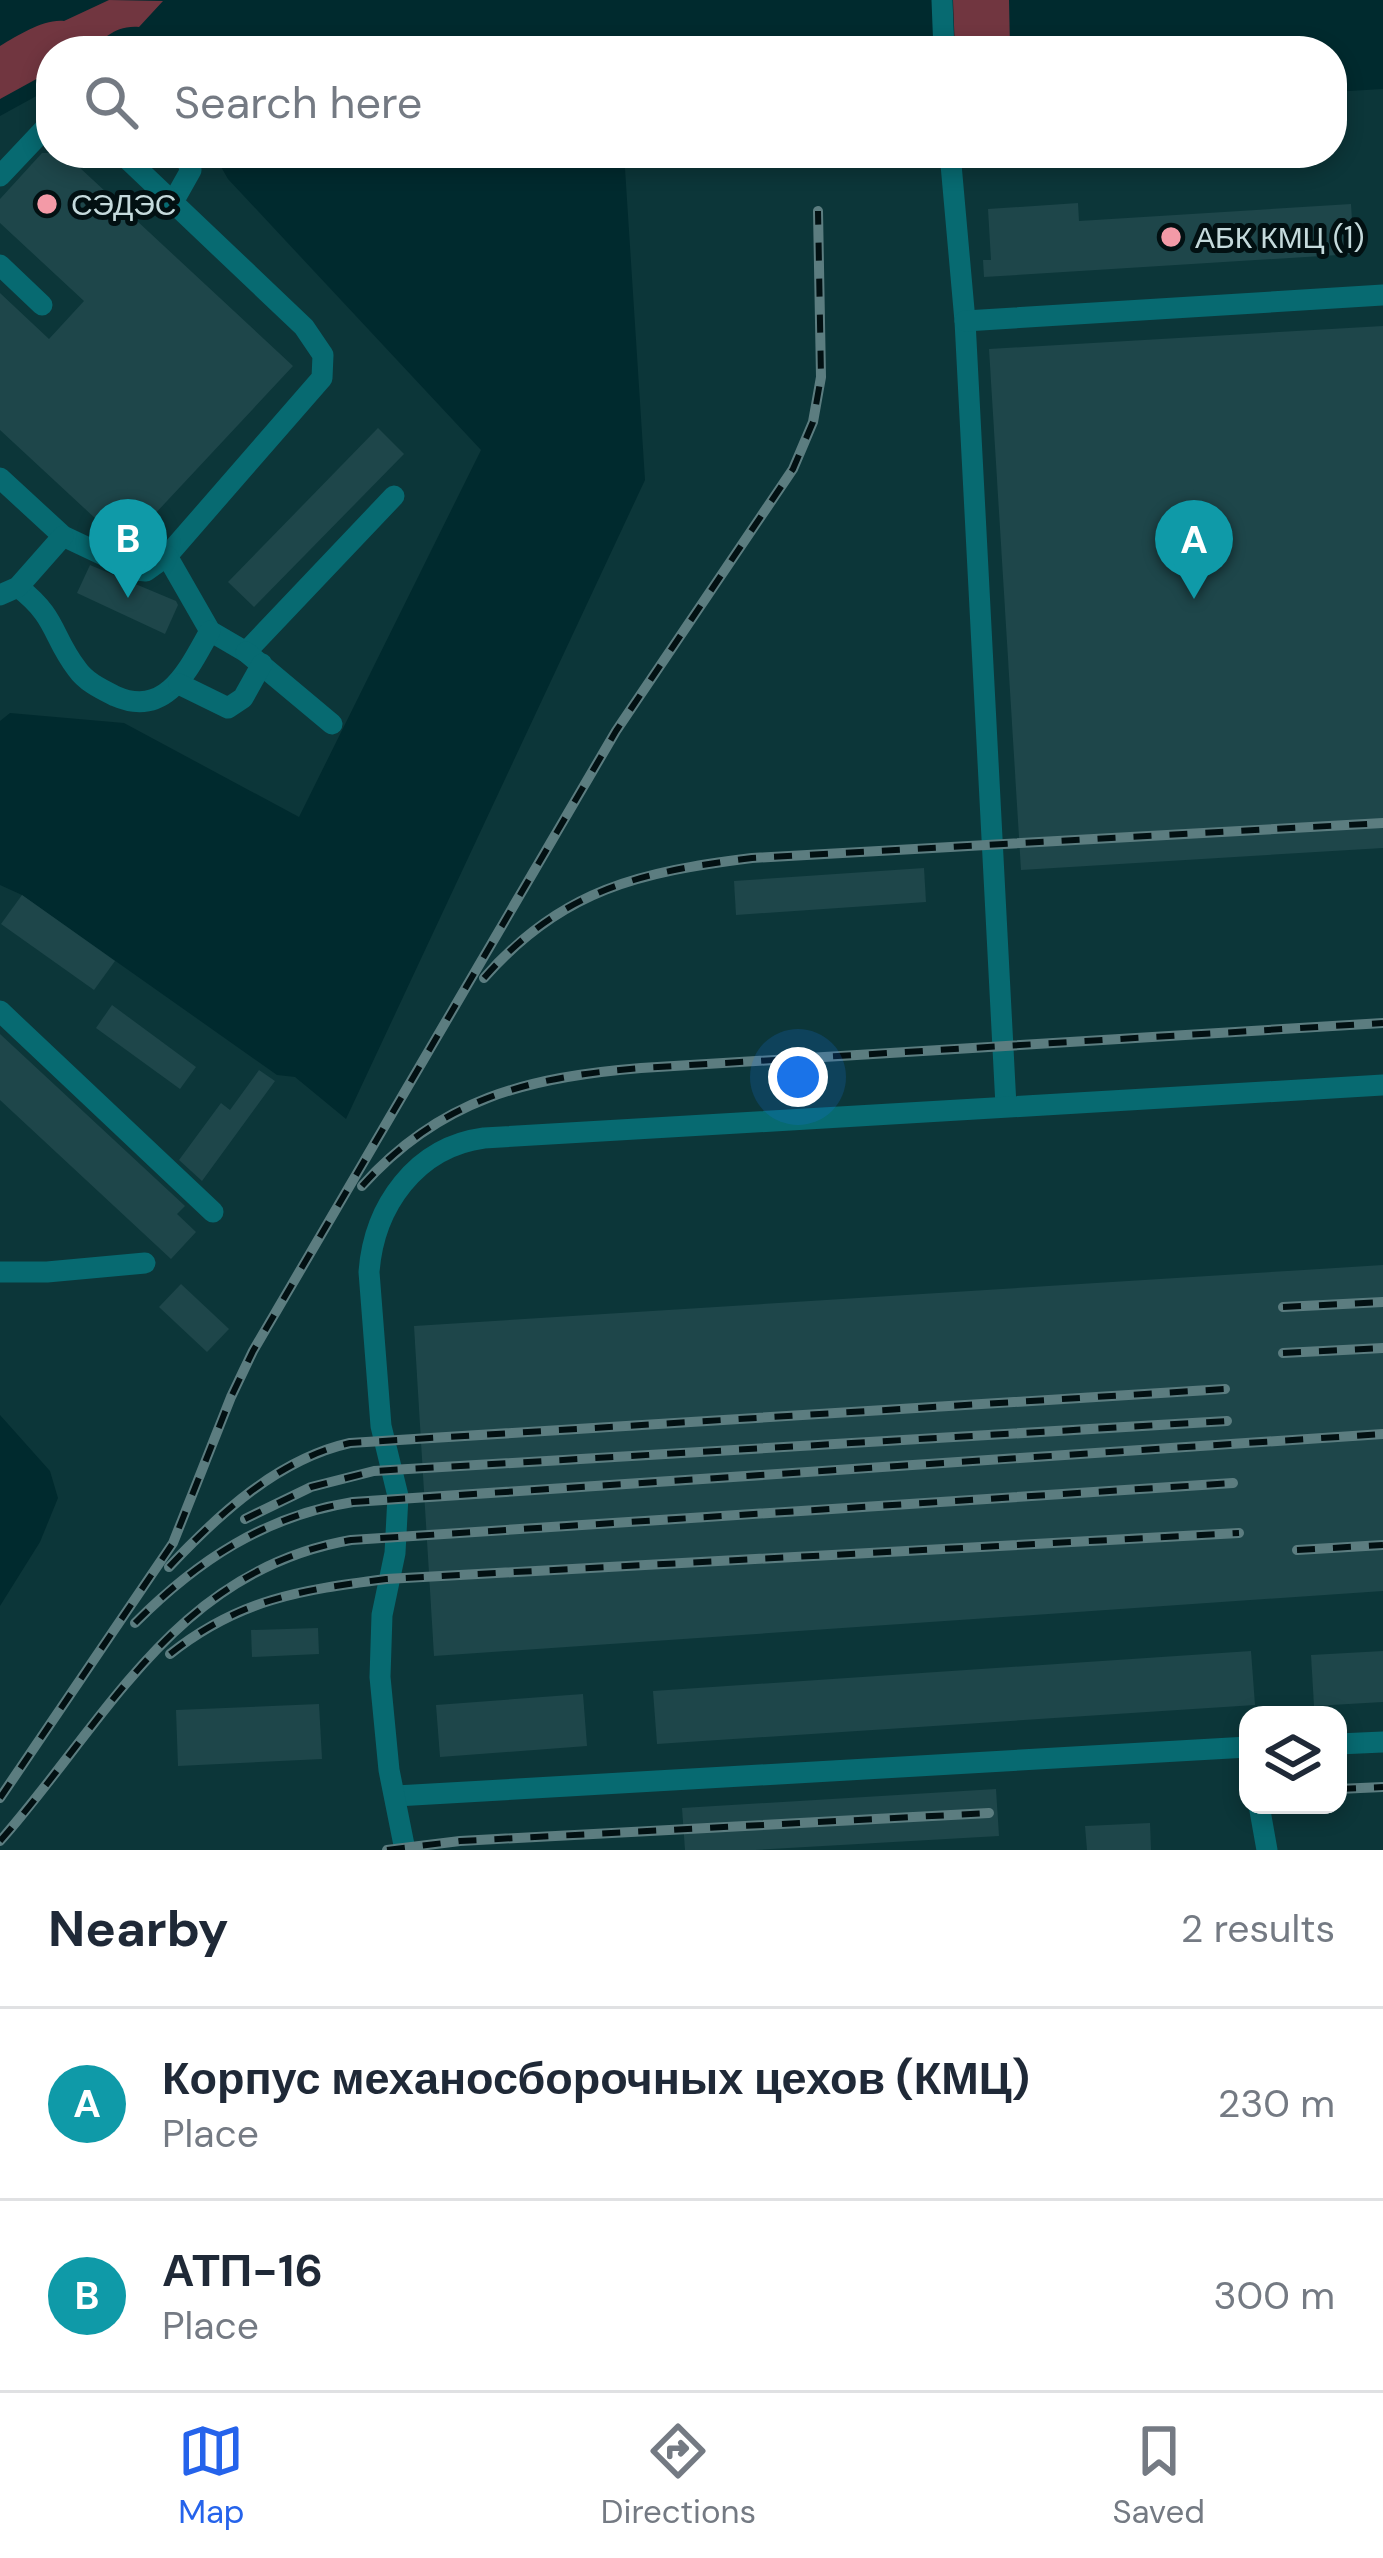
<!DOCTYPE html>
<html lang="en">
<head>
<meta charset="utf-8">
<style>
	body { margin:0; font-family:"DM Sans",sans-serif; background:#f2f2f3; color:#1f2937 }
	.controls { position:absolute; right:36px; bottom:36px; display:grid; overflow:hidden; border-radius:24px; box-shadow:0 6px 18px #0003 }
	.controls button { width:108px; height:108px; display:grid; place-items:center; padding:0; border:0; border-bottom:3px solid #e0e1e3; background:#fff; color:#1f2937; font:60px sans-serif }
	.you { position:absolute; left:798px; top:1077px; width:42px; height:42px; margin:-30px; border:9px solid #fff; border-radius:50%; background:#1a73e8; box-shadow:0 0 0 18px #1a73e833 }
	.badge { display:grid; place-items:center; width:78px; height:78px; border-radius:50%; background:#2563eb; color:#fff; font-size:39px; font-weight:700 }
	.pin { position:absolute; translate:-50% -99px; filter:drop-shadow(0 3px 6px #0008) }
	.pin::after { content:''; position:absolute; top:63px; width:42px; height:36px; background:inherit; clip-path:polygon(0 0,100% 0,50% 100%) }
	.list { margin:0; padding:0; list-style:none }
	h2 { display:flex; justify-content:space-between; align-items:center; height:156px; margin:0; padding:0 48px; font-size:51px }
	h2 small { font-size:39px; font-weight:400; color:#747a83 }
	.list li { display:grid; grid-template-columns:78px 1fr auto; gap:36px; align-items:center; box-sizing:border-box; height:192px; padding:0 48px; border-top:3px solid #e0e1e3 }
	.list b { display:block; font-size:45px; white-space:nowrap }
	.list p { margin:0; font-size:39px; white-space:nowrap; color:#747a83 }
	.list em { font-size:39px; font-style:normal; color:#747a83 }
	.icon { flex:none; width:66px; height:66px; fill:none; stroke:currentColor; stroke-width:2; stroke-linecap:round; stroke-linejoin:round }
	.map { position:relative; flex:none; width:1383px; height:1850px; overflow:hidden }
	.search { position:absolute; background:#fff; box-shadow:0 6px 18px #0003; left:36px; right:36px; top:36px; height:132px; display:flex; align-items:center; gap:30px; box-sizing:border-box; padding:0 42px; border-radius:48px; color:#747a83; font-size:45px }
	.sheet { height:540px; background:#fff }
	nav { display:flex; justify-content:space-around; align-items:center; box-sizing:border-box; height:168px; border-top:3px solid #e0e1e3; background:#fff; font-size:33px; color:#747a83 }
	nav a { display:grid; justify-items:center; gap:6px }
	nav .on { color:#2563eb }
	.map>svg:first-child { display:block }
	.built { fill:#0c3639; fill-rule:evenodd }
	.green { fill:#713640 }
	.building { fill:#1e464a }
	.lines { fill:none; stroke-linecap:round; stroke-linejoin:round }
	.minor { stroke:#076a71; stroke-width:21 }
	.rail-casing { stroke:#5c7d80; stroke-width:10 }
	.rail { stroke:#021012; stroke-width:6; stroke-dasharray:18; stroke-linecap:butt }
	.poi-dot { fill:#f39aa7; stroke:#021012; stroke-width:4.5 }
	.labels { text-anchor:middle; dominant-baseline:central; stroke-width:10; stroke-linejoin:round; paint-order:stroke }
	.poi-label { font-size:30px; fill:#c5dadc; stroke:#021012; text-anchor:start }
</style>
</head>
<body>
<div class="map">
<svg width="1383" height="1850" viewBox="0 0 1383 1850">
	<rect width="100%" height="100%" fill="#002a2e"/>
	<!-- built -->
	<g class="built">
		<path d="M51,88V153H213L228,179L481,450L299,817L124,723L10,713L0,721V116Z"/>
		<path d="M1383,89V1850H0V1606L40,1542L58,1498L50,1471L0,1415V885L22,895L277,1075L295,1077L346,1119L645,480L624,153H1332V92ZM1248,1715H1338V1805H1248Z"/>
	</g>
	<!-- green -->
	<g class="green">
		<path d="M109,0L163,1L139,27C112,25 105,42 83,50C74,53 60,51 51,51V71L0,99V46C19,35 43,19 64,21Z"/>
		<path d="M953,0H1009L1010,50L1028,51H955Z"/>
	</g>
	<!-- building -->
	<g class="building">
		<path d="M42,153H64L293,366L125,546L0,430V293L49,339L84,301L0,223V199Z"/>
		<path d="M1078,203L1079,221L1351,204L1354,254L984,277L983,260H991L988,209Z"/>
		<path d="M1383,326V848L1021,870L989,349Z"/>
		<path d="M378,428L404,454L254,607L228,582Z"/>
		<path d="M90,565L176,601L178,605L165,634L77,593Z"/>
		<path d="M924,868L926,902L736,915L734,881Z"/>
		<path d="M22,895L115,961L94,990L1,924Z"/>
		<path d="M112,1005L196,1067L180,1089L96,1028Z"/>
		<path d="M0,1034L185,1206L177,1214L196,1232L171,1259L0,1100Z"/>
		<path d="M259,1070L275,1081L202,1181L179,1160L221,1103L230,1110Z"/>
		<path d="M1383,1265V1591L434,1656L414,1326Z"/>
		<path d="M181,1284L229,1329L207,1352L159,1307Z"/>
		<path d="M318,1628L319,1654L252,1657L251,1630Z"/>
		<path d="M1251,1651L1255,1705L657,1744L653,1691Z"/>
		<path d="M1383,1651V1702L1314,1706L1311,1655Z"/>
		<path d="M583,1694L587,1746L440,1757L436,1705Z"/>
		<path d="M319,1704L322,1759L178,1766L176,1710Z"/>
		<path d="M996,1789L999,1836L755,1850H685L682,1808Z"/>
		<path d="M1150,1823L1151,1850H1087L1085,1826Z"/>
	</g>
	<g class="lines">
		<!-- minor -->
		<g class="minor">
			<path d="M942,0L944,51"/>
			<path d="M950,153L965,321L1006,1106"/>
			<path d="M0,176L51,122"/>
			<path d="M173,202L191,170L183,153"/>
			<path d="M0,265L42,305"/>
			<path d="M965,321L1383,295"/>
			<path d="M0,478L63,536L135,570L146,571L167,556L322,378L323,355L304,327L121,153"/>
			<path d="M167,556L210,631L246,652L394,496"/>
			<path d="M18,587C58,618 51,635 77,669C86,682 101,689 115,696C167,719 189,668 210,631"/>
			<path d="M0,595L18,587L63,536"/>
			<path d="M246,652L332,724"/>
			<path d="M179,684L228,708L243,698L262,664"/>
			<path d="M0,1011L213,1212"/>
			<path d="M0,1272H47L145,1263"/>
			<path d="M1338,1744L1383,1742"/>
			<path d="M396,1796L1248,1747"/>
			<path d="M1259,1805L1267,1850"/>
			<path d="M405,1850L389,1770L380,1677L382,1615L395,1553L398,1496L381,1426L369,1272C374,1206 416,1147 484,1138L1383,1085"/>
		</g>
		<defs>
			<g id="rail">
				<path d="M484,978C562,889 640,872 752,858L1383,823"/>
				<path d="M362,1186C440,1099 528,1077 641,1068L1383,1023"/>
				<path d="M1283,1307L1383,1302"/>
				<path d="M1283,1353L1383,1348"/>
				<path d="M245,1519L311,1487L374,1471L1227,1421"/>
				<path d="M1297,1550L1383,1545"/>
				<path d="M169,1567C219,1514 278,1459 350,1443L1225,1389"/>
				<path d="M135,1623C197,1561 264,1516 353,1502L1383,1434"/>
				<path d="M170,1654C239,1599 301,1590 386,1579L1239,1533"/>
				<path d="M1338,1789L1383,1787"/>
				<path d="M0,1798L173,1543L231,1397L253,1351L616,731L793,469L813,422L821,377L818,211"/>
				<path d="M0,1841C106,1721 176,1570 351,1540L1233,1483"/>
				<path d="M387,1850L460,1841L989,1813"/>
			</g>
		</defs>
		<!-- rail casing -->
		<use href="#rail" class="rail-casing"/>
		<!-- rail -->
		<use href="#rail" class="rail"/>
	</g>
	<!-- markers -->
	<g class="poi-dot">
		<circle cx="47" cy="204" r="12"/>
		<circle cx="1171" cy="237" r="12"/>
	</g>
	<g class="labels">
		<!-- poi labels -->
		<g class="poi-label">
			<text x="71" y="204">СЭДЭС</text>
			<text x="1195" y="237">АБК КМЦ (1)</text>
		</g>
	</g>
</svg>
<div class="controls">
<button><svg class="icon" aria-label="layers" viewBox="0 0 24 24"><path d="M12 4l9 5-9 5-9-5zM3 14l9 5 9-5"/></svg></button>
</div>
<div class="you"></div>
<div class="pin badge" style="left:1194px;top:599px;background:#0f9aa8">A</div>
<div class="pin badge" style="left:128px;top:598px;background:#0f9aa8">B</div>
<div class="search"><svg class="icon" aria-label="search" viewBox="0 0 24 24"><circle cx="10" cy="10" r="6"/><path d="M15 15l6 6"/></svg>Search here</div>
</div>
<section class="sheet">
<h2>Nearby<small>2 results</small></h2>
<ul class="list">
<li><span class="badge" style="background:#0f9aa8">A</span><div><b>Корпус механосборочных цехов (КМЦ)</b><p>Place</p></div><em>230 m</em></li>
<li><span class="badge" style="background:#0f9aa8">B</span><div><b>АТП-16</b><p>Place</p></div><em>300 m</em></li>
</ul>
</section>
<nav>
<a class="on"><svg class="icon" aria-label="map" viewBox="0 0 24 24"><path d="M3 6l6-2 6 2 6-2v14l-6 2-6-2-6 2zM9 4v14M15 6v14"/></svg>Map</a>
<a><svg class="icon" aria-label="directions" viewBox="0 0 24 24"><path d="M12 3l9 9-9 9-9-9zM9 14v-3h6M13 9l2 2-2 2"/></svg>Directions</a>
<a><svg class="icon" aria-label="saved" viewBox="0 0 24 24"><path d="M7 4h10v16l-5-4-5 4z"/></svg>Saved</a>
</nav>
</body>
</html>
